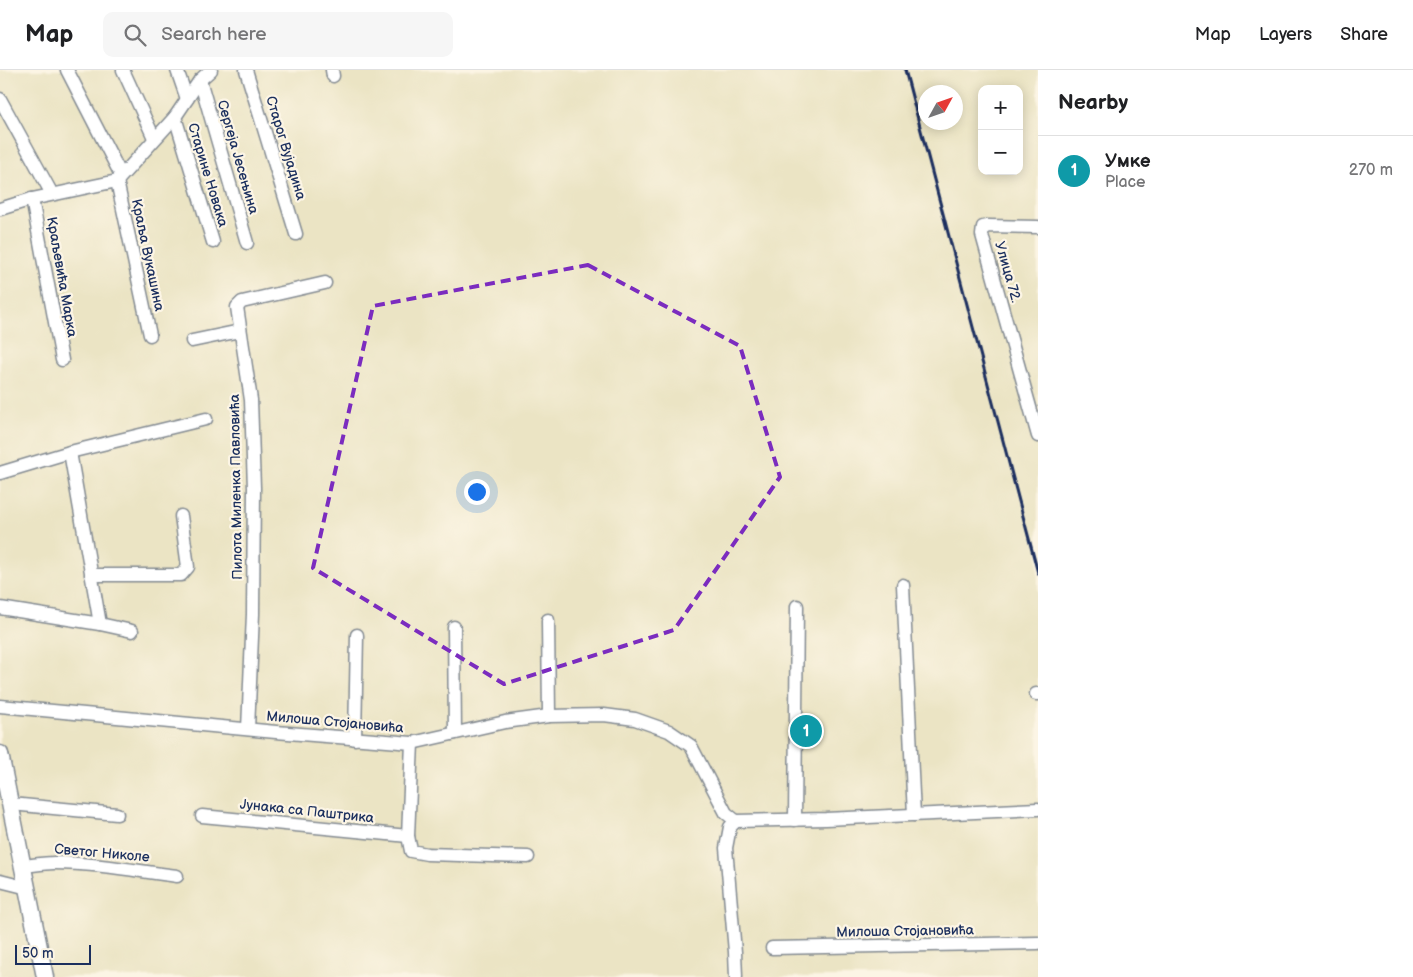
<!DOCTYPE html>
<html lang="en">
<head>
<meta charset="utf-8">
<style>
	body { margin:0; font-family:"Balsamiq Sans",sans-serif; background:#f6f6f6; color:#202124 }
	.controls { position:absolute; right:15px; top:15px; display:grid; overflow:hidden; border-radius:10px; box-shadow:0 2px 12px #0003 }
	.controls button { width:45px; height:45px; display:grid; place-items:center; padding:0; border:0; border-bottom:1px solid #e0e0e0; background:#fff; color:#202124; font:25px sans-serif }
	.compass { position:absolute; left:918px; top:15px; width:45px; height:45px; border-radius:50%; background:#fff; box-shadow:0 2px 12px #0003; rotate:50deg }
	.scale { position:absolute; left:15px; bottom:12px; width:76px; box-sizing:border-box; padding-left:5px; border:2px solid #1b2f5e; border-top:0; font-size:14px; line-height:18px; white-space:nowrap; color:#1b2f5e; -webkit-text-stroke:4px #fcf5e5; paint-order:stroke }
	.you { position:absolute; left:476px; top:421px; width:18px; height:18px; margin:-12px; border:4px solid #fff; border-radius:50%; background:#1a73e8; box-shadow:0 0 0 8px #1a73e833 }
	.badge { display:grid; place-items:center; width:32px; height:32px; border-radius:50%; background:#b5179e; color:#fff; font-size:16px; font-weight:700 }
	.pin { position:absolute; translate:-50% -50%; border:2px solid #fff; box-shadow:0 1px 5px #0006 }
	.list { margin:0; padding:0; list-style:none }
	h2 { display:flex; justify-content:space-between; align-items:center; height:65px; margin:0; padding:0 20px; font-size:21px }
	h2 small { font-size:16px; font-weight:400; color:#757577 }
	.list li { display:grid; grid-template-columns:32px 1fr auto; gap:15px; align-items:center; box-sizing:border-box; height:70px; padding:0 20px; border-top:1px solid #e0e0e0 }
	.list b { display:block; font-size:19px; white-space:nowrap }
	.list p { margin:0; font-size:16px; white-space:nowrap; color:#757577 }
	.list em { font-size:16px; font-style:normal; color:#757577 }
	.icon { flex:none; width:28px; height:28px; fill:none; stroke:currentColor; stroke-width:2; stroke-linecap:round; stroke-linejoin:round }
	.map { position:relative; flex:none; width:1038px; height:907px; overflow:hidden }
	header { display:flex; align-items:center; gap:30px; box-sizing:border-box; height:70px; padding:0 25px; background:#fff; border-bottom:1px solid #e0e0e0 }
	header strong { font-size:24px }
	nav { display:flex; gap:28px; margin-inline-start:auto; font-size:18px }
	.search { width:350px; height:45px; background:#f6f6f6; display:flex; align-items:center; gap:12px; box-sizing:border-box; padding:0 18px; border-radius:10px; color:#757577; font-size:19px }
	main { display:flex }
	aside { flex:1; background:#fff }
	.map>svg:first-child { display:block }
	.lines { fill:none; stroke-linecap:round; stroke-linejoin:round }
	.minor-casing { stroke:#838a91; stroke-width:15 }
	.major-casing { stroke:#838a91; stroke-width:19 }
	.minor { stroke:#fff; stroke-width:12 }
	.major { stroke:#fff; stroke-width:16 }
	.rail { stroke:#1b2f5e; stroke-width:3 }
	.marked { fill:none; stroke:#7b2cbf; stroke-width:4; stroke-dasharray:10 6; stroke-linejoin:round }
	.labels { text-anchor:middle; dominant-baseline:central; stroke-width:4.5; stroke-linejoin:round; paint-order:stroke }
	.street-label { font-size:14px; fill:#1b2f5e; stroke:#fcf5e5 }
</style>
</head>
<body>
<header>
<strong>Map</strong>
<div class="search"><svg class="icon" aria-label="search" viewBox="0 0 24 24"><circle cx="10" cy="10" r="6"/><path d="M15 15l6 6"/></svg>Search here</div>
<nav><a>Map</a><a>Layers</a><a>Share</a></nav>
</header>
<main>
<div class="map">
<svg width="1038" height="907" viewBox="0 0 1038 907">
	<rect width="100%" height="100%" fill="#fcf5e5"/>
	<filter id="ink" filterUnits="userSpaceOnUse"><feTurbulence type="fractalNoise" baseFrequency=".02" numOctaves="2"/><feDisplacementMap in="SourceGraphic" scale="10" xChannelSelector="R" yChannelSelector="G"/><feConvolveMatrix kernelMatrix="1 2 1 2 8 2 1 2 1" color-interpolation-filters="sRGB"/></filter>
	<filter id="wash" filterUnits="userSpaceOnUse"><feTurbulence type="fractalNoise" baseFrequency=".0096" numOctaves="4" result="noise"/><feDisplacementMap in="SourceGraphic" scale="20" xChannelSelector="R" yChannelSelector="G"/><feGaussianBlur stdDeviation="1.12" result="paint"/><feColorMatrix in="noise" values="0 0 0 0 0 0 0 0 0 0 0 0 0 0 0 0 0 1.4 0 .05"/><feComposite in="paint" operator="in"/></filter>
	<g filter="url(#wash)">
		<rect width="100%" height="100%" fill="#ebe4c4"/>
	</g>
	<g filter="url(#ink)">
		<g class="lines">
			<defs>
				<g id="minor">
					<path d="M67,0L121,105"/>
					<path d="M123,0L154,68"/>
					<path d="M177,0L187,29"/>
					<path d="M246,0L296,164"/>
					<path d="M332,0L333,6"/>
					<path d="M200,10L247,173"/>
					<path d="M0,29L52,124"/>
					<path d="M175,47L213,172"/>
					<path d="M117,111L150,265"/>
					<path d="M32,129L62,290"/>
					<path d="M0,139L32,129L117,111L175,47L200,10L211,0"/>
					<path d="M1038,157L988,156L983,157L982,165L1038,366"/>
					<path d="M192,271L240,261"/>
					<path d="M0,403L70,382L206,349"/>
					<path d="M91,505H181L188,497L181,446"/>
					<path d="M903,515L914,745"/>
					<path d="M0,538L100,554L70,382"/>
					<path d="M548,550L549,646"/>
					<path d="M100,554L132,561"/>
					<path d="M454,557L455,663"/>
					<path d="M1036,624H1038"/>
					<path d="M0,636L276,662L412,673L505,652L549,646L604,645L635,649L669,661L691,676L726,743L736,751L826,749L1038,739"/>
					<path d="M248,659L253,544L254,418L251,330L237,237L242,232L325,213"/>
					<path d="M355,669L357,565"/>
					<path d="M412,673L408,766L411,781L427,784L528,787"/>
					<path d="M11,734L117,744"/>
					<path d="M202,746L408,766"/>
					<path d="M795,750L797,536"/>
					<path d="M24,796C34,795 44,793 54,793C96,793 136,801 177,806"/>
					<path d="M0,811L28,818"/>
					<path d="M772,878L1038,873"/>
					<path d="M736,907L735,882L726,778L730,757L736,751"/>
				</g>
				<path id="major" d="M0,684L45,907"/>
			</defs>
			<!-- minor casing -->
			<use href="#minor" class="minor-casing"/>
			<!-- major casing -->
			<use href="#major" class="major-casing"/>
			<!-- minor -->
			<use href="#minor" class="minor"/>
			<!-- major -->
			<use href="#major" class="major"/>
			<!-- rail -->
			<path class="rail" d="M905,0L1038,503"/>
		</g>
	</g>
	<!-- marked area -->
	<path class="marked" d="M588,195L740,276L780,407L674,560L504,614L313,498L373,236Z"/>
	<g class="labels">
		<!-- street labels -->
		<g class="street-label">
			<text transform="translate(286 78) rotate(73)">Старог Вујадина</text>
			<text transform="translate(238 87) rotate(74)">Сергеја Јесењина</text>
			<text transform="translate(208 105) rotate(73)">Старине Новака</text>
			<text transform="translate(148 185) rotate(78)">Краља Вукашина</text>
			<text transform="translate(1008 202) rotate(74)">Улица 72.</text>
			<text transform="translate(62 207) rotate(80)">Краљевића Марка</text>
			<text transform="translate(236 417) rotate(-91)">Пилота Миленка Павловића</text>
			<text transform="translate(335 652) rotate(5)">Милоша Стојановића</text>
			<text transform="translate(307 741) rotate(6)">Јунака са Паштрика</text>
			<text transform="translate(102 783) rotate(5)">Светог Николе</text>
			<text transform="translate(905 861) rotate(-1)">Милоша Стојановића</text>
		</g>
	</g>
</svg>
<div class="controls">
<button>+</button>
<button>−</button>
</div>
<svg class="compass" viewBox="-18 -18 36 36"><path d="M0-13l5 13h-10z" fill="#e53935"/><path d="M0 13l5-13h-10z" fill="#757577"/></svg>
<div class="scale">50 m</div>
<div class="you"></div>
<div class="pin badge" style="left:806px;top:661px;background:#0f9aa8">1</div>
</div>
<aside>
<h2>Nearby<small></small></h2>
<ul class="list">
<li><span class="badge" style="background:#0f9aa8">1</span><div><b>Умке</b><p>Place</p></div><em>270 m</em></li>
</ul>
</aside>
</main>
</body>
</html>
